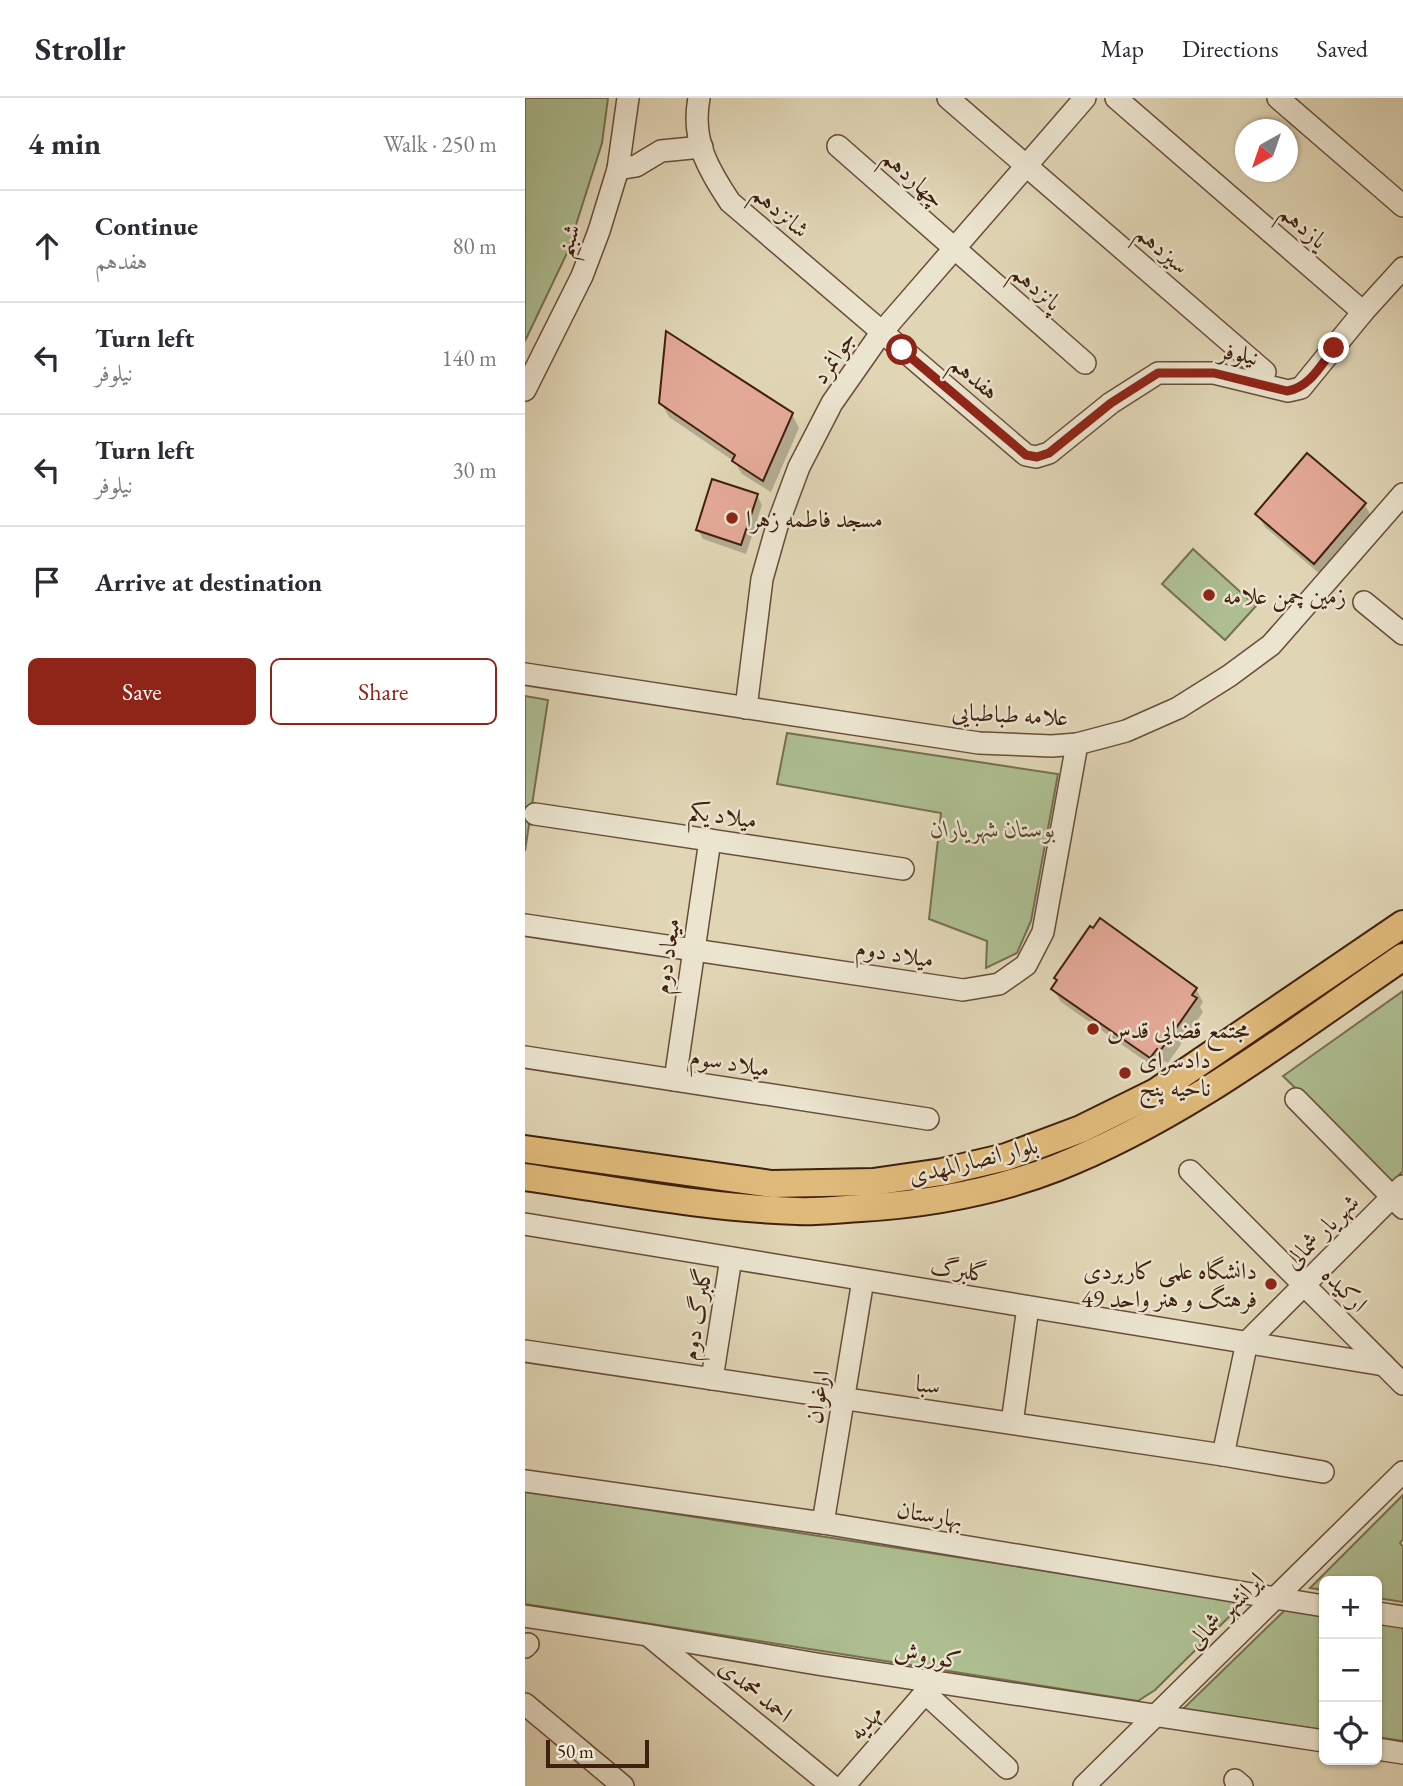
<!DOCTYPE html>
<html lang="en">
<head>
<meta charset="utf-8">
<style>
	body { margin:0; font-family:"EB Garamond",Amiri,serif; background:#f2f2f3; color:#2b2b33 }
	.controls { position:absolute; right:21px; bottom:21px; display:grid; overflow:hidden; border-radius:10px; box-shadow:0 2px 5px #0004 }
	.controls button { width:63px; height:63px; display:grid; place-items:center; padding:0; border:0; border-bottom:2px solid #e1e1e2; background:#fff; color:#2b2b33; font:35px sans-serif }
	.compass { position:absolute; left:710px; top:21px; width:63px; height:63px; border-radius:50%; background:#fff; box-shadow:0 2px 5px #0004; rotate:220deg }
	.scale { position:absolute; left:21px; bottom:18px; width:103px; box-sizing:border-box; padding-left:7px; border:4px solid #40200e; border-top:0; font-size:19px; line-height:24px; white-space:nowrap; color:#40200e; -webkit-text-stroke:5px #ebe4cf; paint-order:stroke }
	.stop { position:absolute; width:21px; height:21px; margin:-16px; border:5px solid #8f2418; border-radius:50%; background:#fff }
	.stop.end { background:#8f2418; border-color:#fff; box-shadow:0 2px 7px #0008 }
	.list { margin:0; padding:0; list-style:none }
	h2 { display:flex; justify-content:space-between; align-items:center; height:91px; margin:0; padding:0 28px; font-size:30px }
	h2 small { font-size:23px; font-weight:400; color:#7c7c81 }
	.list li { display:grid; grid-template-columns:46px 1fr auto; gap:21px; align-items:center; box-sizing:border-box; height:112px; padding:0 28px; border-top:2px solid #e1e1e2 }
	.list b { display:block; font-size:26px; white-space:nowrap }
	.list p { margin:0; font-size:23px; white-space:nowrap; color:#7c7c81 }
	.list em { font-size:23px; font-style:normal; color:#7c7c81 }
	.actions { display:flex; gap:14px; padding:21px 28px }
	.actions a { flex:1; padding:16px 0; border:2px solid #8f2418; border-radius:10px; text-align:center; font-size:24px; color:#8f2418 }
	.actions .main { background:#8f2418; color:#fff }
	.icon { flex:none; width:38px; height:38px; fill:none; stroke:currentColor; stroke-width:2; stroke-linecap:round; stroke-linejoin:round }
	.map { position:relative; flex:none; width:878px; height:1688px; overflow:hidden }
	header { display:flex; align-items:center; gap:42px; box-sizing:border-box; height:98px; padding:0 35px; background:#fff; border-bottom:2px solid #e1e1e2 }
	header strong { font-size:33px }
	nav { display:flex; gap:38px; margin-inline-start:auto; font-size:24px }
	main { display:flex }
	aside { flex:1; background:#fff }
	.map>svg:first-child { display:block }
	.green { fill:#adbe91; stroke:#766f50; stroke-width:2 }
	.shadow { fill:#0003 }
	.building { fill:#e3a997; stroke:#40200e; stroke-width:2 }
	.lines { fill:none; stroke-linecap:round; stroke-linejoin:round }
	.minor-casing { stroke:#684d38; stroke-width:24 }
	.major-casing { stroke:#40200e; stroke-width:30 }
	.minor { stroke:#ebe4cf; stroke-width:21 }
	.major { stroke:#e0ba7a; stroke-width:26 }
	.route { stroke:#8f2418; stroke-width:9 }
	.poi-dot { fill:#8f2418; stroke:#ebe4cf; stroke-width:2.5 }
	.labels { text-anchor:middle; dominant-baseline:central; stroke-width:5; stroke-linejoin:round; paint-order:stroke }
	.street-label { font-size:24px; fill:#40200e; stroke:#ebe4cf }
	.poi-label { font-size:24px; fill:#40200e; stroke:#ebe4cf; text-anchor:start }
	.park-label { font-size:24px; font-style:italic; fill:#5b482f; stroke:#ebe4cf }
</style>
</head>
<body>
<header>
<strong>Strollr</strong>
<nav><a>Map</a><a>Directions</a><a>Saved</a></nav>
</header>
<main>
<aside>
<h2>4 min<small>Walk · 250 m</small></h2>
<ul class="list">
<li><svg class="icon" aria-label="ahead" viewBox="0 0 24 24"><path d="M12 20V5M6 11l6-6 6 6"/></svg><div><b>Continue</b><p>هفدهم</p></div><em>80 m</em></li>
<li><svg class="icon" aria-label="left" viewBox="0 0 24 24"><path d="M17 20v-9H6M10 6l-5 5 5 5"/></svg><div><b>Turn left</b><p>نیلوفر</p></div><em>140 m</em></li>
<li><svg class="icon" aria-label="left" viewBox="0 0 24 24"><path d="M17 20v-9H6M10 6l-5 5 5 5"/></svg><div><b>Turn left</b><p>نیلوفر</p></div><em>30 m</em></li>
<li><svg class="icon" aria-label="arrive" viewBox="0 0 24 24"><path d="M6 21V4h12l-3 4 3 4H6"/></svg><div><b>Arrive at destination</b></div></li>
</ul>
<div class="actions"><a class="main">Save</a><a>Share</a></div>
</aside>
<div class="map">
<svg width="878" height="1688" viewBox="0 0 878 1688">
	<rect width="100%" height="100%" fill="#e0d5b5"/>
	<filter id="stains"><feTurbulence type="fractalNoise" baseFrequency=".00286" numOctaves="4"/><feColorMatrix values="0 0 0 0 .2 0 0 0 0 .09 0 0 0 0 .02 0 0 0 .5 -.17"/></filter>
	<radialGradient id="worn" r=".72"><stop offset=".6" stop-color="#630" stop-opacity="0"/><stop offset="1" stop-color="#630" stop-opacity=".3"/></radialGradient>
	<!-- green -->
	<g class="green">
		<path d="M0,0H83L77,45L42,155L0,243Z"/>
		<path d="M668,451L731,508L700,542L637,486Z"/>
		<path d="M0,598L23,602L0,753Z"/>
		<path d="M262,635L533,676L506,823L492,855L461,870L462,843L404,821L416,715L252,686Z"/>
		<path d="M878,893V1073L867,1084L758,978Z"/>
		<path d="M0,1394L85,1406L712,1502L709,1514L630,1592L613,1603L0,1506Z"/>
		<path d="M878,1397V1441L875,1445L878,1449V1504L852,1500V1483H799V1492L785,1490Z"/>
		<path d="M760,1512L799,1517V1632L658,1611Z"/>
		<path d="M852,1525L878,1529V1643L852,1639Z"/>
	</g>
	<!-- shadow -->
	<g class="shadow">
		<path d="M136,305L267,316L274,330L246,394L217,376L210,364L144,319Z"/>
		<path d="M782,357L840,407L847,420L797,478L740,429L732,416Z"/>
		<path d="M232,397L237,407L221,456L178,441L173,432Z"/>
		<path d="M528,891H671L678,904L675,909L678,914L643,965L640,963L633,972L536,904Z"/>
	</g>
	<!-- building -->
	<g class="building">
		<path d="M141,233L268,315L238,383L207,363L210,357L134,305Z"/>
		<path d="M782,355L841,405L789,466L730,416Z"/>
		<path d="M187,381L233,396L216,447L171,432Z"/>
		<path d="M575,820L672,890L667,897L672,900L635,953L632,951L625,960L526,891L532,882L529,880L565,828L568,830Z"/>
	</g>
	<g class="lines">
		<defs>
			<g id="minor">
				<path d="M174,0C166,42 183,71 205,104L501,357L511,359L524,355L586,305L633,275H689L763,293L776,290L838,214L878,170"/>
				<path d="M423,0L740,274"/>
				<path d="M591,0L838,214"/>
				<path d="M753,0L878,108"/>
				<path d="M313,48L560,265"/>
				<path d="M93,71L111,68L136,53L177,49"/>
				<path d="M0,292L57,178L74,133L93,71L103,0"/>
				<path d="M839,504L878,536"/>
				<path d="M0,576L454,645L527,648L552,646L601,633L653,610L704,578L746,547L878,396"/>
				<path d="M221,610L237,481L252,428L274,369L307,305L356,235L560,0"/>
				<path d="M10,716L378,771"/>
				<path d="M0,827L438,892L474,886L501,867L518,834L552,646"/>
				<path d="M0,959L403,1021"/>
				<path d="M150,982L185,742"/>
				<path d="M771,1001L878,1110"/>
				<path d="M665,1073L878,1286"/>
				<path d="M0,1126L859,1267"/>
				<path d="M0,1253L698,1357L798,1374"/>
				<path d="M187,1281L206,1160"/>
				<path d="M487,1325L503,1209"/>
				<path d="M698,1357L722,1244L878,1088"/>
				<path d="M0,1383L298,1425L799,1508"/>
				<path d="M298,1425L338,1182"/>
				<path d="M852,1515L878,1519"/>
				<path d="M0,1518L122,1537L292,1566L799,1643"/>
				<path d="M124,1538L307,1688"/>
				<path d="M0,1549L3,1546"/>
				<path d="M0,1606L98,1688"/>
				<path d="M852,1651L878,1655"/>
				<path d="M710,1682L717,1688"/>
				<path d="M319,1688L400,1595L482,1670"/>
				<path d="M559,1688L878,1374"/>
			</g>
			<g id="major">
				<path d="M0,1051L247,1086L348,1084L417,1074L481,1059L556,1031L631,994L878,826"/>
				<path d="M0,1079C90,1092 181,1110 272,1113C293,1114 315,1111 336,1110C402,1106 469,1094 531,1070C658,1020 767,935 878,859"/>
			</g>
		</defs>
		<!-- minor casing -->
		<use href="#minor" class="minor-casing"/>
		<!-- major casing -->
		<use href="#major" class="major-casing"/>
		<!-- minor -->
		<use href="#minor" class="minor"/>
		<!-- major -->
		<use href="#major" class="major"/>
	</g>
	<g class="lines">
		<!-- route -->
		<path class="route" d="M377,252L501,357L512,359L524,355L586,305L633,275H689L762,293C784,290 796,267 809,250"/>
	</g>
	<!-- markers -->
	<g class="poi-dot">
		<circle cx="207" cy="420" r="7"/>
		<circle cx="684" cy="497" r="7"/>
		<circle cx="568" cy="931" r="7"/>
		<circle cx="600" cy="975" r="7"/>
		<circle cx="746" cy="1186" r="7"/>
	</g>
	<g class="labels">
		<!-- street labels -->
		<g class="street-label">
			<text transform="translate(389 80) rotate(42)">چهاردهم</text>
			<text transform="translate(256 113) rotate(41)">شانزدهم</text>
			<text transform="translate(779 128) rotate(41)">یازدهم</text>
			<text transform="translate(42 142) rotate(-70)">شبنم</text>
			<text transform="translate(638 151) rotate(41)">سیزدهم</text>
			<text transform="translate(512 189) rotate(41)">پانزدهم</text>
			<text transform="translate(714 255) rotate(11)">نیلوفر</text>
			<text transform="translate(308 259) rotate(-56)">جوانمرد</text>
			<text transform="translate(450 279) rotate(40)">هفدهم</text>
			<text transform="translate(485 616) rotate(3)">علامه طباطبایی</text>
			<text transform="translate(198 717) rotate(8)">میلاد یکم</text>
			<text transform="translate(370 855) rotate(9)">میلاد دوم</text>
			<text transform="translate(141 858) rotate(-82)">میعاد دوم</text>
			<text transform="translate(205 964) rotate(9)">میلاد سوم</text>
			<text transform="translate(448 1062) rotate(-14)">بلوار انصارالمهدی</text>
			<text transform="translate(796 1133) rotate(-45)">شهریار شمالی</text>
			<text transform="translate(434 1171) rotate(9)">گلبرگ</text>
			<text transform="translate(820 1191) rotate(45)">ارکیده</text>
			<text transform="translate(171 1216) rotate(-81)">گلبرگ دوم</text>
			<text transform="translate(403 1286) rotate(8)">سبا</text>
			<text transform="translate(292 1299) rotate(-81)">ارغوان</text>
			<text transform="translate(405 1416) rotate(10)">بهارستان</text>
			<text transform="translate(700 1512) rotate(-45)">ایرانشهر شمالی</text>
			<text transform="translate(403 1557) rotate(9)">کوروش</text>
			<text transform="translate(231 1592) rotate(39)">احمد محمدی</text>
			<text transform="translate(340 1624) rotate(-49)">مهدیه</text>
		</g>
		<!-- poi labels -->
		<g class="poi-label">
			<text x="221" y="420">مسجد فاطمه زهرا</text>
			<text x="698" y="497">زمین چمن علامه</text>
			<text x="582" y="931">مجتمع قضایی قدس</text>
			<text x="614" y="961">دادسرای<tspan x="614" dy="28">ناحیه پنج</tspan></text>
			<text x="732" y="1172" text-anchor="end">دانشگاه علمی کاربردی<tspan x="732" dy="28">فرهتگ و هنر واحد 49</tspan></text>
		</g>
		<!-- park labels -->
		<g class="park-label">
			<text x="468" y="730">بوستان شهریاران</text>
		</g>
	</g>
	<rect width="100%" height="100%" filter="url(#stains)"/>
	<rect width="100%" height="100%" fill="url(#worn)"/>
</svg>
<div class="controls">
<button>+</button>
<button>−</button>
<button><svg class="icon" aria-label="locate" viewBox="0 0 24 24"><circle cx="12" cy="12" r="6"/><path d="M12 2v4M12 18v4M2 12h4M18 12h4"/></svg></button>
</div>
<svg class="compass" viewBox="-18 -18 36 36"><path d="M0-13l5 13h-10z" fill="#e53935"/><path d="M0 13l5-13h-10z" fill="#7c7c81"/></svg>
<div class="scale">50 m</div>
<div class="stop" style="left:377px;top:252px"></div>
<div class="stop end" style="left:809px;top:250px"></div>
</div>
</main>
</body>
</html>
